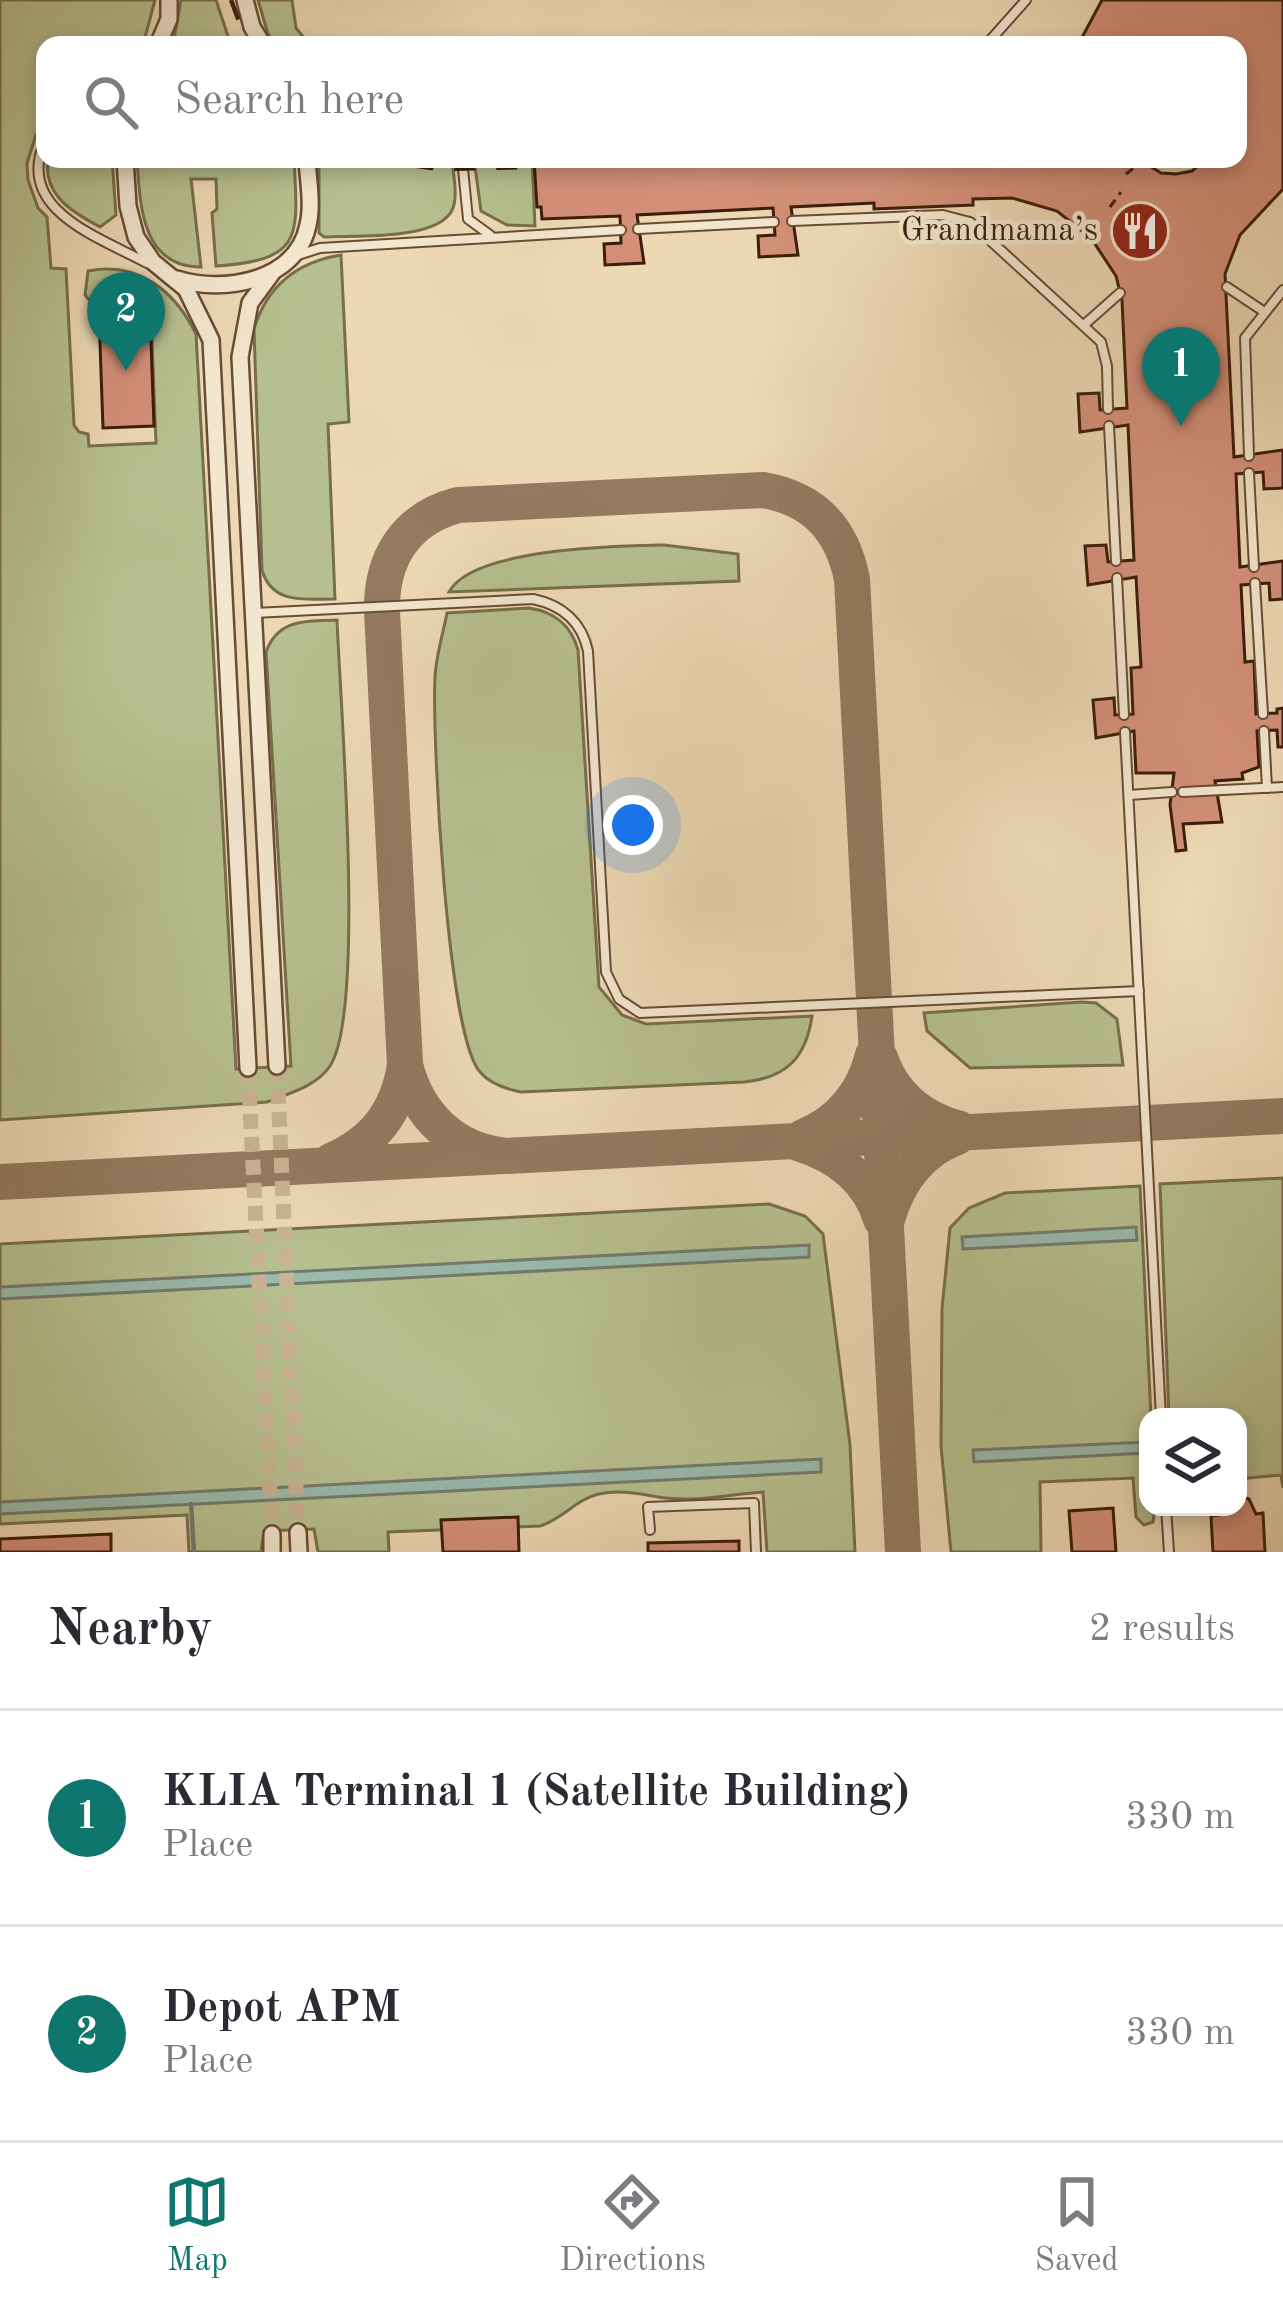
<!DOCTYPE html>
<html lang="en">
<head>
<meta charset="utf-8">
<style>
	body { margin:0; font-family:"Old Standard TT",serif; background:#f7f7f7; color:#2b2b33 }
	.controls { position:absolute; right:36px; bottom:36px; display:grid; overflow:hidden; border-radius:24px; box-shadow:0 6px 18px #0003 }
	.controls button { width:108px; height:108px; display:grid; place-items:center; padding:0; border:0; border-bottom:3px solid #e1e1e2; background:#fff; color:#2b2b33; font:60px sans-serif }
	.you { position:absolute; left:633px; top:825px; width:42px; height:42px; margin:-30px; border:9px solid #fff; border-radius:50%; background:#1a73e8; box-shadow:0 0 0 18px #1a73e833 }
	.badge { display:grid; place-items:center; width:78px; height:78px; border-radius:50%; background:#0f766e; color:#fff; font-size:39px; font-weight:700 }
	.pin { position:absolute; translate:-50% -99px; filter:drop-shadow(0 3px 6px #0008) }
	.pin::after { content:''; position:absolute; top:63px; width:42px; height:36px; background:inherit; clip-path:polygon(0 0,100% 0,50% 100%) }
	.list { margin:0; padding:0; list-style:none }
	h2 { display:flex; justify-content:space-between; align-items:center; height:156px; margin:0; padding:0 48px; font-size:51px }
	h2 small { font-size:39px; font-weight:400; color:#7c7c81 }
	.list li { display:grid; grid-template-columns:78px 1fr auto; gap:36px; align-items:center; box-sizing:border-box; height:216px; padding:0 48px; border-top:3px solid #e1e1e2 }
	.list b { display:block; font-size:45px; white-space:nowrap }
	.list p { margin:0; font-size:39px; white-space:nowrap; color:#7c7c81 }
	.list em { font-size:39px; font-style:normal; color:#7c7c81 }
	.icon { flex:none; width:66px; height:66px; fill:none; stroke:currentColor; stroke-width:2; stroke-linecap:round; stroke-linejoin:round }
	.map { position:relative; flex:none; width:1283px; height:1552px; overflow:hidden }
	.search { position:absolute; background:#fff; box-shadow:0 6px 18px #0003; left:36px; right:36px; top:36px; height:132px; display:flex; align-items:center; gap:30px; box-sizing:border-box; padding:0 42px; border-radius:24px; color:#7c7c81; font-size:45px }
	.sheet { height:588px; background:#fff }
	nav { display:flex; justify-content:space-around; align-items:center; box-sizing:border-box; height:168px; border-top:3px solid #e1e1e2; background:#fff; font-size:33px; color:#7c7c81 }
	nav a { display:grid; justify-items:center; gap:6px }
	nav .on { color:#0f766e }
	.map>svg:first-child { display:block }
	.green { fill:#b6bf8f; stroke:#786e4c; stroke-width:3 }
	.water { fill:#99baad; stroke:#737b6c; stroke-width:3 }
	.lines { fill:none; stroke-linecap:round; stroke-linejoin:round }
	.stream { stroke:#737b6c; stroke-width:4.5 }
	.taxiway { stroke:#947a5f; stroke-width:36 }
	.building { fill:#d48f79; stroke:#3b1d0a; stroke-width:3 }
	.street-tunnel { stroke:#c9b392; stroke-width:15; stroke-dasharray:15 8; stroke-linecap:butt }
	.lane-casing { stroke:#684c34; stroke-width:12 }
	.street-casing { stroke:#684c34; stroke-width:20 }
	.path { stroke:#3b1d0a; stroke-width:3; stroke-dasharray:9 6; stroke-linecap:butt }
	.lane { stroke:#f3e6ce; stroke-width:8 }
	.street { stroke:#f3e6ce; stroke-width:15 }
	.rail { stroke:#3b1d0a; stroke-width:4.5; stroke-dasharray:21 21; stroke-linecap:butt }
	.labels { text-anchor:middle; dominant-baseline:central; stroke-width:9; stroke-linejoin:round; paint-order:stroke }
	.poi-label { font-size:33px; fill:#3b1d0a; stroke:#f3e6ce; text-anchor:end }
</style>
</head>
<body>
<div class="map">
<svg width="1283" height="1552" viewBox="0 0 1283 1552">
	<rect width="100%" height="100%" fill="#edd8b4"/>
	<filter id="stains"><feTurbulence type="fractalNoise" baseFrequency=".00167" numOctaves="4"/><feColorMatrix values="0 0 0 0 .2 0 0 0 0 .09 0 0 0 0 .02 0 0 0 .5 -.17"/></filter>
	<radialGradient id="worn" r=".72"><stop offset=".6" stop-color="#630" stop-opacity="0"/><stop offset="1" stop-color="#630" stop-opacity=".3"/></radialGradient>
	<!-- green -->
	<g class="green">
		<path d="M0,0H155L143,45H45V121L36,135L27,163L28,180L38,208L47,217L51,268L66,269L74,425L79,432L88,434L89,446L156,443L151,313H140L139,304L92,303L85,295L88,271C138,261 175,291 196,334L236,1069L291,1066L266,652C278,619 305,621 337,620C340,701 366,1011 330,1066C317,1086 288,1094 267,1102L0,1120Z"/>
		<path d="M181,0H216L229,39L177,42L174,39Z"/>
		<path d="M258,0H292L296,28L310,45H276L268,34Z"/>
		<path d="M48,159H112L116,215L100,227C72,212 43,195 48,159Z"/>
		<path d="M137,159H294C298,237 304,260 216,266L212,213L217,209L216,179H191L201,267C141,267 140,204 137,159Z"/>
		<path d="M319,159H452C453,174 458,194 453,208C441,241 355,235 324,237L319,233Z"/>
		<path d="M474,159H532L535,226L507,225L481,211Z"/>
		<path d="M341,255L349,422L328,424L335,599C306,599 272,605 262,570L254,329C267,286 297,262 341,255Z"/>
		<path d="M664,545L738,554L739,581L449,592C472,548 618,546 664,545Z"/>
		<path d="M529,608C555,612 571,625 578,650L599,987L622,1015L646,1024L812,1016C806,1058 786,1078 744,1082L521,1092C506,1089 490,1084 480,1072C447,1035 432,737 435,677C436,656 443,634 447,613Z"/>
		<path d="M1081,1002L1096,1003L1117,1019L1123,1065L970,1068L927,1031L924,1013Z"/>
		<path d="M1283,1178V1488L1281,1475L1238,1479V1417H1169L1160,1184Z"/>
		<path d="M1140,1186L1151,1417L1148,1507H1155L1153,1522L1144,1525L1136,1517L1133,1478L1040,1482L1041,1552H951L941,1446L942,1309L950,1228L969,1208L1005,1193Z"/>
		<path d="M769,1204L805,1216L823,1234L850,1445L855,1552H767L763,1492C732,1494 697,1502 666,1498C643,1495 622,1489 599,1494C576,1499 563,1519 540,1526L388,1532L389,1552H318L314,1529L264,1531L261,1552H189L187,1515L0,1524V1244Z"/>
	</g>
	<!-- water -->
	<g class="water">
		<path d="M1136,1227L1137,1240L963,1249L962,1237Z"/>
		<path d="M809,1245V1257L0,1299V1287Z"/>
		<path d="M1147,1442V1453L974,1462L973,1450Z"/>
		<path d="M821,1459V1472L0,1514V1502Z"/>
	</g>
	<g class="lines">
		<!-- stream -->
		<path class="stream" d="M191,1504L194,1552"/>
		<!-- taxiway -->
		<g class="taxiway">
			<path d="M880,1058C893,1096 922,1119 960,1129"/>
			<path d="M803,1137C840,1123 864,1092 873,1055"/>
			<path d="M798,1143C837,1155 869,1179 881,1219"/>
			<path d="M507,1156C454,1151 418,1116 405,1065L382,611C381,559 405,519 458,505L763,490C814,499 842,529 852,579L903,1552"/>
			<path d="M331,1161C375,1142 398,1111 405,1065"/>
			<path d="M0,1182L1283,1116"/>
			<path d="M887,1219C898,1181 919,1151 957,1137"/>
		</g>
	</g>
	<!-- building -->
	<g class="building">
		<path d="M1102,0H1283V189L1240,235L1225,274L1234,457L1283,450V488L1264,489L1263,472L1236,474L1240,567L1283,561V599L1270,600L1269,583L1241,585L1245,662L1254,661L1256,714L1277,713V709L1283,708V747H1278L1277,730L1257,731L1259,767L1242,773L1243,779L1215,781L1222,822L1183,824L1186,850L1176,851L1170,805L1174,773H1136L1134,731L1096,738L1093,700L1114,698L1115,715L1133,714L1131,668L1141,667L1136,577L1088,585L1085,546L1106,545L1108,562L1134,560L1128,425L1080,432L1078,394L1099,393L1100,410L1127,408L1122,300L1116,276L1091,238L1057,211L1012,198L973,199V205L874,209V203L791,207L798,255L759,257L758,236L775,235L773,208L637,215L644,263L605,265L604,244L621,243L620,216L542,219L541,207H537L534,159H1139L1161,173L1176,174L1192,171L1206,159H1238V45H1078Z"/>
		<path d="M150,313L154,426L103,428L99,315Z"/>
		<path d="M1238,1495L1249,1499L1256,1514L1263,1513L1265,1552H1213L1211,1516L1219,1515L1220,1507H1238Z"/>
		<path d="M1113,1508L1116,1552H1072L1069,1511Z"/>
		<path d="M518,1517L519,1552H443L441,1520Z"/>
		<path d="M111,1534V1552H0V1539Z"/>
		<path d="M739,1541V1552H648V1543Z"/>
	</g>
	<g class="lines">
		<!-- street-tunnel -->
		<g class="street-tunnel">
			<path d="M277,1066L298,1532"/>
			<path d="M248,1068L272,1534"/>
		</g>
		<defs>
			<g id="lane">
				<path d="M986,45L1026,0"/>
				<path d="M45,141C14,210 99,237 147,263"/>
				<path d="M462,159L468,219L490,235"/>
				<path d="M792,221L943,215L970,222L1101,342L1107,366L1108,409"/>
				<path d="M638,229L774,222"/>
				<path d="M298,255L320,248L621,230"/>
				<path d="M1227,287L1263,311"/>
				<path d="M1085,324L1120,293"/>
				<path d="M1109,426L1116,561"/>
				<path d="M1249,456L1245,338L1283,290"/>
				<path d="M1249,473L1254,567"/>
				<path d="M1117,578L1124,715"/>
				<path d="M1255,583L1263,714"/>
				<path d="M253,613L533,599C562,605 582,622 588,651L606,972L619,999L640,1013L1139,991"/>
				<path d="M1264,731L1267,788"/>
				<path d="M1125,732L1161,1417"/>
				<path d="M1183,792L1283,787"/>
				<path d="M1129,795L1172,792"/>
				<path d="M1166,1507L1169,1552"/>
				<path d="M650,1530L648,1507L754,1503L756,1552"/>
			</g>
			<g id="street">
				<path d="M245,0L252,27L263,45"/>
				<path d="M158,45L169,19V0"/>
				<path d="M125,159L128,206L136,237L153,262L186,289L211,340L248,1068"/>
				<path d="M272,273L250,303L240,357L277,1066"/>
				<path d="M177,279C224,294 297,281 308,225C313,204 308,180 307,159"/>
				<path d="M298,1532L299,1552"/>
				<path d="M272,1534V1552"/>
			</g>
		</defs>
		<!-- lane casing -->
		<use href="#lane" class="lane-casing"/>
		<!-- street casing -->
		<use href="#street" class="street-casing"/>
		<!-- path -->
		<g class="path">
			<path d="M1238,57L1247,48"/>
			<path d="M1126,174L1145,159"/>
			<path d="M1110,207L1121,192"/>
		</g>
		<!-- lane -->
		<use href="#lane" class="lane"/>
		<!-- street -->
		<use href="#street" class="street"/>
		<!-- rail -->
		<g class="rail">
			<path d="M231,0L248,45"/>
			<path d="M371,159L438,169L535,167"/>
		</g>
	</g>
	<!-- icons -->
	<defs>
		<symbol id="restaurant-disc" viewBox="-11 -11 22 22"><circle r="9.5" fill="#8f2418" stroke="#f3e6ce"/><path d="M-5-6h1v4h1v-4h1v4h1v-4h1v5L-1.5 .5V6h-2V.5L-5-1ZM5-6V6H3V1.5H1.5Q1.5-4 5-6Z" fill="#fff"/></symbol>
	</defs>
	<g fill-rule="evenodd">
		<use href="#restaurant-disc" x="1107" y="198" width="66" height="66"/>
	</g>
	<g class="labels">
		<!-- poi labels -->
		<g class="poi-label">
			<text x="1098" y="231">Grandmama’s</text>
		</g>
	</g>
	<rect width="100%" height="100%" filter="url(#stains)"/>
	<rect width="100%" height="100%" fill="url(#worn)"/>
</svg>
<div class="controls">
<button><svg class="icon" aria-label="layers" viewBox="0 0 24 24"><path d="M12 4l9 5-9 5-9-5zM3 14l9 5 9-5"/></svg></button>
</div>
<div class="you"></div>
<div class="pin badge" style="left:1181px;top:426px">1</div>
<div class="pin badge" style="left:126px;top:371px">2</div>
<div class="search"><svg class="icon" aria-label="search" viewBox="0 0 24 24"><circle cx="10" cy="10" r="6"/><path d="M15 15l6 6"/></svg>Search here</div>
</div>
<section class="sheet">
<h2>Nearby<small>2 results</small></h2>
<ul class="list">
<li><span class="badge">1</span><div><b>KLIA Terminal 1 (Satellite Building)</b><p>Place</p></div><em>330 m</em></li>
<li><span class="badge">2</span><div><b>Depot APM</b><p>Place</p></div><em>330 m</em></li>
</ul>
</section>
<nav>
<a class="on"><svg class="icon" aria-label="map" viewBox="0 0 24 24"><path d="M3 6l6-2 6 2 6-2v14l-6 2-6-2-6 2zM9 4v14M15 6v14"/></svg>Map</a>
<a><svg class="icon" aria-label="directions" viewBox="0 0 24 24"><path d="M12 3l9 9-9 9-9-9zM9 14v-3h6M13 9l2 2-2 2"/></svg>Directions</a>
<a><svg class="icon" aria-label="saved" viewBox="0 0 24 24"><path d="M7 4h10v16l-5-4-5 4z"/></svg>Saved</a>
</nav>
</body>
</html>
